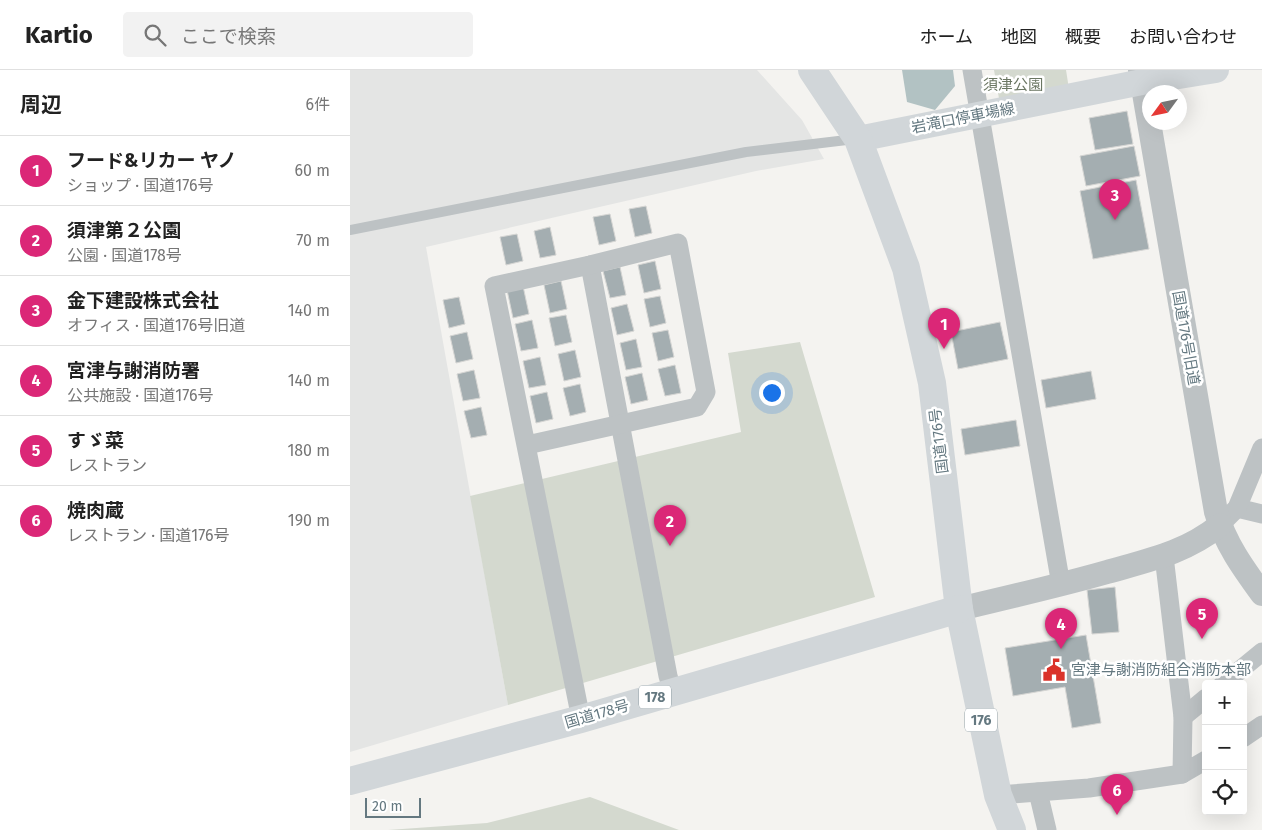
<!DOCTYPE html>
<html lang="ja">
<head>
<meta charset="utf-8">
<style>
	body { margin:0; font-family:"Fira Sans","Noto Sans JP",sans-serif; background:#f2f2f2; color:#222 }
	.controls { position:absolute; right:15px; bottom:15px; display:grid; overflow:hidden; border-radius:5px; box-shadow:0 5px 20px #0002 }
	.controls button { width:45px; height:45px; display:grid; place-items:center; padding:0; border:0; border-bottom:1px solid #e0e0e0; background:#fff; color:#222; font:25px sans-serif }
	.compass { position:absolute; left:792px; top:15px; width:45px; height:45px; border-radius:50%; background:#fff; box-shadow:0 5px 20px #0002; rotate:237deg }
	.scale { position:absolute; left:15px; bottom:12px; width:56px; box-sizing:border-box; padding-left:5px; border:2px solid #647880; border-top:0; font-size:14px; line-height:18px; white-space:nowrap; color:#647880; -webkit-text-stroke:4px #fff; paint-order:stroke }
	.you { position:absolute; left:421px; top:322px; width:18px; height:18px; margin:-12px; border:4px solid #fff; border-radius:50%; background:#1a73e8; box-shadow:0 0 0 8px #1a73e833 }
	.badge { display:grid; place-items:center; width:32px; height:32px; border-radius:50%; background:#db2777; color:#fff; font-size:16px; font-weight:700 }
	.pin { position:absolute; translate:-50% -41px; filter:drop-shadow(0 1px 2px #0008) }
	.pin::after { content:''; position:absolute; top:26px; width:18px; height:15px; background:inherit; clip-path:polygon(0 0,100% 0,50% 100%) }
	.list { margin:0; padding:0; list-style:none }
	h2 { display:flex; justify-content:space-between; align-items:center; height:65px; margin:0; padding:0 20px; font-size:21px }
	h2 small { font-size:16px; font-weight:400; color:#767676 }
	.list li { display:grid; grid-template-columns:32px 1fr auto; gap:15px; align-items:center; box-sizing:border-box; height:70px; padding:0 20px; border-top:1px solid #e0e0e0 }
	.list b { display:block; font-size:19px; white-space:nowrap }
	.list p { margin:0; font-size:16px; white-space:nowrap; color:#767676 }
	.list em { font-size:16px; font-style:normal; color:#767676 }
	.icon { flex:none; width:28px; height:28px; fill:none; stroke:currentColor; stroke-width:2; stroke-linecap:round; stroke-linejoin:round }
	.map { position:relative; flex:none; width:912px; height:760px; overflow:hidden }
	header { display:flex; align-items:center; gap:30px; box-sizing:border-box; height:70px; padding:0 25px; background:#fff; border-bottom:1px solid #e0e0e0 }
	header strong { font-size:24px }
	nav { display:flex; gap:28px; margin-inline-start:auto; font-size:18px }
	.search { width:350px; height:45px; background:#f2f2f2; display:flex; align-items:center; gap:12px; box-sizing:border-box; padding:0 18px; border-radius:5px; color:#767676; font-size:19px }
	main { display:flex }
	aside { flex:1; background:#fff }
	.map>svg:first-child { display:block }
	.built { fill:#e4e5e4 }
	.green { fill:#d4d9cf }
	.water { fill:#b2c2c3 }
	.building { fill:#a4aeb1; stroke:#d5d5d3 }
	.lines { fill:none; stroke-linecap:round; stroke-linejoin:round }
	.service { stroke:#bdc2c4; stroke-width:10 }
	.minor { stroke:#bdc2c4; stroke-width:19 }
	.tertiary { stroke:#bdc2c4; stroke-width:24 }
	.secondary { stroke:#d1d6d9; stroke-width:26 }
	.trunk { stroke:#d1d6d9; stroke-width:28 }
	.labels { text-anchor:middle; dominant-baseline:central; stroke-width:5; stroke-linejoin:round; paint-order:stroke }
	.shield { fill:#fff; stroke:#92a0a6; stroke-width:1 }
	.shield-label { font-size:14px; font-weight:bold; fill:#647880 }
	.park-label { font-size:15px; fill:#6b7763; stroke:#fff }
	.street-label { font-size:15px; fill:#647880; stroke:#fff }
	.poi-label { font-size:15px; fill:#647880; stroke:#fff; text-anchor:start }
</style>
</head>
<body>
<header>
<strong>Kartio</strong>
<div class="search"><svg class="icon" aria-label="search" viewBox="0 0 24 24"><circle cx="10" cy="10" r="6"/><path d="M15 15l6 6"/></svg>ここで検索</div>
<nav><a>ホーム</a><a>地図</a><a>概要</a><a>お問い合わせ</a></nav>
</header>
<main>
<aside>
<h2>周辺<small>6件</small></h2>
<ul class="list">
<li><span class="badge">1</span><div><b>フード&amp;リカー ヤノ</b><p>ショップ · 国道176号</p></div><em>60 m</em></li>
<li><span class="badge">2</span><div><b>須津第２公園</b><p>公園 · 国道178号</p></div><em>70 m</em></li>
<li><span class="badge">3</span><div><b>金下建設株式会社</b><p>オフィス · 国道176号旧道</p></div><em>140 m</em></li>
<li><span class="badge">4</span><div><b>宮津与謝消防署</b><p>公共施設 · 国道176号</p></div><em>140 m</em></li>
<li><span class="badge">5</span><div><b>すゞ菜</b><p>レストラン</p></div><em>180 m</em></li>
<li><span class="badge">6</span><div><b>焼肉蔵</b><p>レストラン · 国道176号</p></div><em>190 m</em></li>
</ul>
</aside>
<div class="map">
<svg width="912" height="760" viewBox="0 0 912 760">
	<rect width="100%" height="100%" fill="#f4f3f0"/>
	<!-- built -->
	<path class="built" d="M0,0H407L452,50L474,89L406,101L76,177L158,635L0,682Z"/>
	<!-- green -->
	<g class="green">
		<path d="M644,0H716L719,19L650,34Z"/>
		<path d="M450,272L525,527L158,635L120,426L391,362L378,283Z"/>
		<path d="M240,727L329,760H38L137,753Z"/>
	</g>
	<!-- water -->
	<path class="water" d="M552,0H603L605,16L585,40L557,32Z"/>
	<!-- building -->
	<g class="building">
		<path d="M777,41L783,74L745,80L739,48Z"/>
		<path d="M784,76L790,106L736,116L730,86Z"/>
		<path d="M786,110L799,179L743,189L730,121Z"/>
		<path d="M296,136L302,163L285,167L279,139Z"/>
		<path d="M260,144L266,171L249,175L243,147Z"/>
		<path d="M200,157L206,185L190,188L184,161Z"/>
		<path d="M167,164L173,191L156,195L150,167Z"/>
		<path d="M305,191L311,219L294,223L288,195Z"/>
		<path d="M270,197L276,225L260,228L253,201Z"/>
		<path d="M211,211L217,239L200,243L194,215Z"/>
		<path d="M173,216L179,244L163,248L157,220Z"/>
		<path d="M310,226L316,253L300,257L294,229Z"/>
		<path d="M109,227L115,254L99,258L93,230Z"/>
		<path d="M277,234L284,261L267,265L261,238Z"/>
		<path d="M216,245L222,272L205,276L199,248Z"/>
		<path d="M182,250L188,278L171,281L165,254Z"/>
		<path d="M650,252L658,289L608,299L601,262Z"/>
		<path d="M318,260L324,287L308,291L302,263Z"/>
		<path d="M117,262L123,289L106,293L100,266Z"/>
		<path d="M286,269L292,297L276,300L270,273Z"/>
		<path d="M225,280L231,307L214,311L208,284Z"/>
		<path d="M190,287L196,315L179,318L173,291Z"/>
		<path d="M325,295L331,323L315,326L308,299Z"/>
		<path d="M124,300L130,328L113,331L107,304Z"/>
		<path d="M741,301L746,329L696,338L691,310Z"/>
		<path d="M292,303L298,330L281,334L275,307Z"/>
		<path d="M230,314L236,342L220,346L213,318Z"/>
		<path d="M197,322L203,349L186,353L180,326Z"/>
		<path d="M131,337L137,365L121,368L114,341Z"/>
		<path d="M666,350L670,376L615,385L611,359Z"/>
		<path d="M765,517L769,562L742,564L737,520Z"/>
		<path d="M736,565L751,653L722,658L715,617L663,626L655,578Z"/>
	</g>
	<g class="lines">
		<!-- service -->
		<path class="service" d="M0,160L396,82L505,69"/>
		<!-- minor -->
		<g class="minor">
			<path d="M622,0L711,515"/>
			<path d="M240,195L318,606L323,622"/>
			<path d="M177,375L347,337L356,322L328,173L240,195L144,216L231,649"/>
			<path d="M887,438L912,444"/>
			<path d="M870,455L887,438L912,378"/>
			<path d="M814,486L833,647L832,704L856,690"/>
			<path d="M873,614L912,582"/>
			<path d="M833,647L856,628"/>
			<path d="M893,668L912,655"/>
			<path d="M688,722L697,760"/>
			<path d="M648,725L739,718L832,704"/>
		</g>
		<!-- tertiary -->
		<g class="tertiary">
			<path d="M790,0L866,442C875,473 893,498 912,524"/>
			<path d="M609,539C659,527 708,516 757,502C799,490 835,483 870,455"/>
		</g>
		<!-- secondary -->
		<path class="secondary" d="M508,69L792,12L866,0"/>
		<!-- trunk -->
		<g class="trunk">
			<path d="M462,0L508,69L556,198L582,313L609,539L648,725L662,760"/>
			<path d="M0,711L231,649L609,539"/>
		</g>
	</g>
	<!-- icons -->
	<defs>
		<symbol id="civic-bare" viewBox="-9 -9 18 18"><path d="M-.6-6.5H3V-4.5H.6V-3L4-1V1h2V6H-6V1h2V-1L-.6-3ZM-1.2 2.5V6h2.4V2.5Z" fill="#da332a" stroke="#fff" stroke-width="2.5" paint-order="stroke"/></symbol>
	</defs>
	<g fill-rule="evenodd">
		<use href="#civic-bare" x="688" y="584" width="32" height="32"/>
	</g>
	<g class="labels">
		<!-- shield labels -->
		<g class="shield">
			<rect x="289" y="615.5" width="32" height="23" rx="4"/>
			<rect x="615" y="638.5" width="32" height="23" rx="4"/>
		</g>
		<g class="shield-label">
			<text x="305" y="627">178</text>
			<text x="631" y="650">176</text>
		</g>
		<!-- park labels -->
		<g class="park-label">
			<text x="663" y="15">須津公園</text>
		</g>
		<!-- street labels -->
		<g class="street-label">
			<text transform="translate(613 48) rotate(-11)">岩滝口停車場線</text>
			<text transform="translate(836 268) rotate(80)">国道176号旧道</text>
			<text transform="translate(589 371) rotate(-97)">国道176号</text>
			<text transform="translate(247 644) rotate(-16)">国道178号</text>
		</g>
		<!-- poi labels -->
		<g class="poi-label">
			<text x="721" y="600">宮津与謝消防組合消防本部</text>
		</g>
	</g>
</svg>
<div class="controls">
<button>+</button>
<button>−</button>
<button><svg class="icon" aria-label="locate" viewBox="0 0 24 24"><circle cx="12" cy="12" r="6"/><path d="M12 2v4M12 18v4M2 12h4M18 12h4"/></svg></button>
</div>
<svg class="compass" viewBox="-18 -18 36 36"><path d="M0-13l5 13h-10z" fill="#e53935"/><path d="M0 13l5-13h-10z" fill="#767676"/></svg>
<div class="scale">20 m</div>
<div class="you"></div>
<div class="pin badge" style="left:594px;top:279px">1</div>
<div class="pin badge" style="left:320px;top:476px">2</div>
<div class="pin badge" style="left:765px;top:150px">3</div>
<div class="pin badge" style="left:711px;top:579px">4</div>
<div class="pin badge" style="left:852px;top:569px">5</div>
<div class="pin badge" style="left:767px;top:745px">6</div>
</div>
</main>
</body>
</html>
